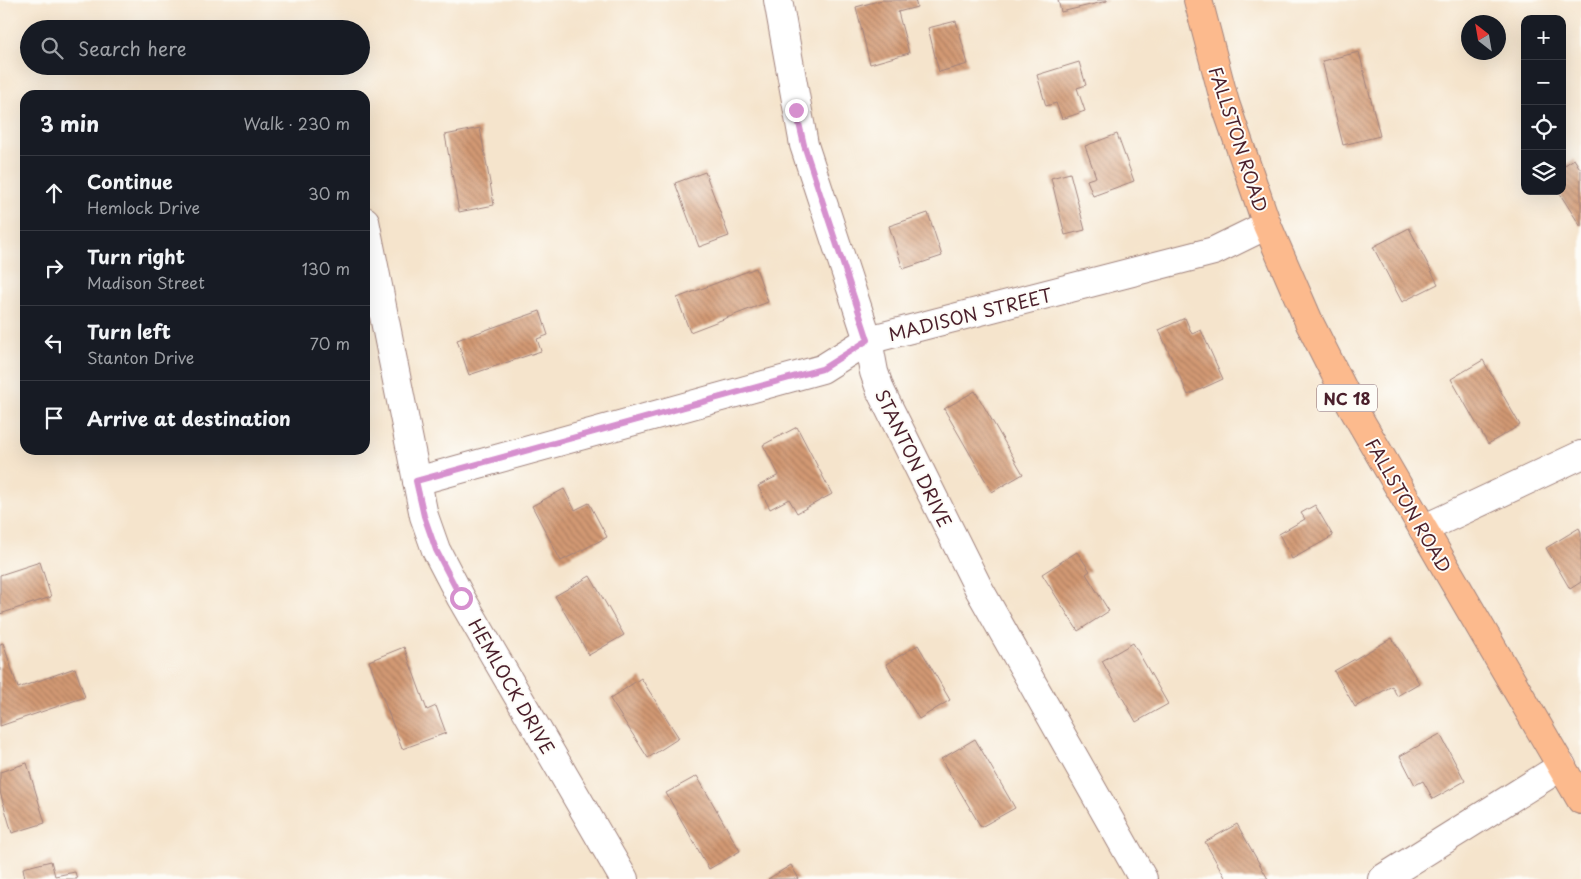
<!DOCTYPE html>
<html lang="en">
<head>
<meta charset="utf-8">
<style>
	body { margin:0; font-family:"Playpen Sans",sans-serif; background:#20242c; color:#f1f3f6 }
	.controls { position:absolute; right:15px; top:15px; display:grid; overflow:hidden; border-radius:10px; box-shadow:0 5px 20px #0002 }
	.controls button { width:45px; height:45px; display:grid; place-items:center; padding:0; border:0; border-bottom:1px solid #363941; background:#171b24; color:#f1f3f6; font:25px sans-serif }
	.compass { position:absolute; left:1461px; top:15px; width:45px; height:45px; border-radius:50%; background:#171b24; box-shadow:0 5px 20px #0002; rotate:329deg }
	.stop { position:absolute; width:15px; height:15px; margin:-11px; border:4px solid #d690ce; border-radius:50%; background:#fff }
	.stop.end { background:#d690ce; border-color:#fff; box-shadow:0 1px 5px #0008 }
	.list { margin:0; padding:0; list-style:none }
	h2 { display:flex; justify-content:space-between; align-items:center; height:65px; margin:0; padding:0 20px; font-size:21px }
	h2 small { font-size:16px; font-weight:400; color:#9ea1a6 }
	.list li { display:grid; grid-template-columns:32px 1fr auto; gap:15px; align-items:center; box-sizing:border-box; height:75px; padding:0 20px; border-top:1px solid #363941 }
	.list b { display:block; font-size:19px; white-space:nowrap }
	.list p { margin:0; font-size:16px; white-space:nowrap; color:#9ea1a6 }
	.list em { font-size:16px; font-style:normal; color:#9ea1a6 }
	.icon { flex:none; width:28px; height:28px; fill:none; stroke:currentColor; stroke-width:2; stroke-linecap:round; stroke-linejoin:round }
	.map { position:relative; flex:none; width:1581px; height:879px; overflow:hidden }
	.search { position:absolute; background:#171b24; box-shadow:0 5px 20px #0002; left:20px; top:20px; width:350px; height:55px; display:flex; align-items:center; gap:12px; box-sizing:border-box; padding:0 18px; border-radius:28px; color:#9ea1a6; font-size:19px }
	.panel { position:absolute; background:#171b24; box-shadow:0 5px 20px #0002; left:20px; top:90px; width:350px; height:365px; border-radius:15px }
	.map>svg:first-child { display:block }
	.building { fill:url(#building-back-hatch) }
	.lines { fill:none; stroke-linecap:round; stroke-linejoin:round }
	.minor-casing { stroke:#a0827c; stroke-width:30 }
	.major-casing { stroke:#a0827c; stroke-width:30 }
	.minor { stroke:#fff; stroke-width:28 }
	.major { stroke:#fcba8d; stroke-width:28 }
	.route { stroke:#d690ce; stroke-width:6 }
	.labels { text-anchor:middle; dominant-baseline:central; stroke-width:4; stroke-linejoin:round; paint-order:stroke }
	.shield { fill:#fdfcf7; stroke:#806168; stroke-width:1 }
	.shield-label { font-size:16px; font-weight:bold; fill:#4a1f2b }
	.street-label { font-size:18px; fill:#4a1f2b; stroke:#fdfcf7 }
</style>
</head>
<body>
<div class="map">
<svg width="1581" height="879" viewBox="0 0 1581 879">
	<defs>
		<pattern id="building-back-hatch" width="6" height="6" patternUnits="userSpaceOnUse" patternTransform="scale(1.25)"><rect width="6" height="6" fill="#d29973"/><path d="M-1 5l2 2M0 0l6 6M5-1l2 2" fill="none" stroke="#ac7c5f"/></pattern>
	</defs>
	<rect width="100%" height="100%" fill="#fdfcf7"/>
	<filter id="ink" filterUnits="userSpaceOnUse"><feTurbulence type="fractalNoise" baseFrequency=".02" numOctaves="2"/><feDisplacementMap in="SourceGraphic" scale="10" xChannelSelector="R" yChannelSelector="G"/><feConvolveMatrix kernelMatrix="1 2 1 2 8 2 1 2 1" color-interpolation-filters="sRGB"/></filter>
	<filter id="wash" filterUnits="userSpaceOnUse"><feTurbulence type="fractalNoise" baseFrequency=".0096" numOctaves="4" result="noise"/><feDisplacementMap in="SourceGraphic" scale="20" xChannelSelector="R" yChannelSelector="G"/><feGaussianBlur stdDeviation="1.12" result="paint"/><feColorMatrix in="noise" values="0 0 0 0 0 0 0 0 0 0 0 0 0 0 0 0 0 1.4 0 .05"/><feComposite in="paint" operator="in"/></filter>
	<g filter="url(#wash)">
		<rect width="100%" height="100%" fill="#f5e4cc"/>
		<g id="blocks">
			<!-- building -->
			<g class="building">
				<path d="M882,0H915L917,7L898,12L909,53L870,64L856,7Z"/>
				<path d="M1058,0H1107V1L1061,12Z"/>
				<path d="M956,21L968,64L939,72L928,28Z"/>
				<path d="M1359,52L1380,136L1343,145L1322,61Z"/>
				<path d="M1079,62L1086,85L1077,88L1085,111L1062,119L1056,103L1046,106L1037,75Z"/>
				<path d="M480,128L494,205L459,212L445,135Z"/>
				<path d="M1117,134L1134,181L1093,196L1087,180L1096,177L1085,146Z"/>
				<path d="M1574,159L1581,170V227L1558,191H1562V167Z"/>
				<path d="M705,172L729,236L699,247L675,183Z"/>
				<path d="M1070,173L1085,230L1065,235L1051,178Z"/>
				<path d="M928,213L942,256L903,269L889,226Z"/>
				<path d="M1409,228L1438,284L1402,302L1373,247Z"/>
				<path d="M756,268L768,302L690,332L677,298Z"/>
				<path d="M540,311L548,335L537,339L541,351L469,375L457,340Z"/>
				<path d="M1185,318L1192,334L1201,330L1223,379L1188,395L1159,330Z"/>
				<path d="M1483,360L1520,425L1488,444L1451,379Z"/>
				<path d="M975,391L1023,474L992,492L944,409Z"/>
				<path d="M797,427L832,494L797,513L789,499L770,509L758,486L779,475L763,445Z"/>
				<path d="M564,489L575,510L589,503L607,537L561,561L532,506Z"/>
				<path d="M1315,505L1333,536L1292,559L1279,534L1305,519L1301,513Z"/>
				<path d="M1579,528L1581,532V582L1570,589L1546,548Z"/>
				<path d="M1077,552L1090,571L1086,574L1109,611L1078,631L1042,574Z"/>
				<path d="M40,562L51,597L0,614V575Z"/>
				<path d="M590,576L624,635L589,655L555,596Z"/>
				<path d="M1392,638L1419,683L1397,696L1392,686L1355,707L1334,671Z"/>
				<path d="M3,643L18,688L75,668L85,697L0,726V644Z"/>
				<path d="M1133,643L1168,704L1136,722L1102,661Z"/>
				<path d="M918,645L950,700L919,719L886,664Z"/>
				<path d="M404,647L427,710L436,706L446,733L402,749L369,661Z"/>
				<path d="M641,678L679,738L648,758L610,699Z"/>
				<path d="M1440,734L1465,781L1433,799L1423,781L1415,785L1400,756Z"/>
				<path d="M975,739L1015,808L981,827L941,759Z"/>
				<path d="M27,763L45,823L12,833L0,792V772Z"/>
				<path d="M697,776L740,851L709,869L666,793Z"/>
				<path d="M1237,824L1268,879H1226L1205,842Z"/>
				<path d="M51,861L55,876L75,872L77,879H25L23,868Z"/>
				<path d="M791,865L799,879H768Z"/>
			</g>
		</g>
	</g>
	<g filter="url(#ink)">
		<use href="#blocks" fill-opacity="0" stroke="#a0827c" stroke-width="1"/>
		<g class="lines">
			<defs>
				<g id="minor">
					<path d="M778,0L804,145L868,340L874,372L881,392L979,589L1143,879"/>
					<path d="M365,221L424,516L436,550L461,598L624,879"/>
					<path d="M417,481L822,369L868,340L1214,251L1267,225"/>
					<path d="M1423,529L1581,455"/>
					<path d="M1382,879L1562,766"/>
				</g>
				<path id="major" d="M1198,0L1225,103L1267,225L1310,324L1351,405L1581,800"/>
			</defs>
			<!-- minor casing -->
			<use href="#minor" class="minor-casing"/>
			<!-- major casing -->
			<use href="#major" class="major-casing"/>
			<!-- minor -->
			<use href="#minor" class="minor"/>
			<!-- major -->
			<use href="#major" class="major"/>
		</g>
	</g>
	<g class="lines" filter="url(#ink)">
		<!-- route -->
		<path class="route" d="M461,598L436,550L424,516L416,481L822,369L868,340L804,145L796,110"/>
	</g>
	<g class="labels">
		<!-- shield labels -->
		<rect class="shield" x="1317" y="384.5" width="60" height="27" rx="4"/>
		<g class="shield-label">
			<text x="1347" y="398">NC 18</text>
		</g>
		<!-- street labels -->
		<g class="street-label">
			<text transform="translate(1239 139) rotate(72)">FALLSTON ROAD</text>
			<text transform="translate(970 314) rotate(-14)">MADISON STREET</text>
			<text transform="translate(914 458) rotate(64)">STANTON DRIVE</text>
			<text transform="translate(1409 505) rotate(60)">FALLSTON ROAD</text>
			<text transform="translate(512 686) rotate(60)">HEMLOCK DRIVE</text>
		</g>
	</g>
</svg>
<div class="controls">
<button>+</button>
<button>−</button>
<button><svg class="icon" aria-label="locate" viewBox="0 0 24 24"><circle cx="12" cy="12" r="6"/><path d="M12 2v4M12 18v4M2 12h4M18 12h4"/></svg></button>
<button><svg class="icon" aria-label="layers" viewBox="0 0 24 24"><path d="M12 4l9 5-9 5-9-5zM3 14l9 5 9-5"/></svg></button>
</div>
<svg class="compass" viewBox="-18 -18 36 36"><path d="M0-13l5 13h-10z" fill="#e53935"/><path d="M0 13l5-13h-10z" fill="#9ea1a6"/></svg>
<div class="stop" style="left:461px;top:598px"></div>
<div class="stop end" style="left:796px;top:110px"></div>
<div class="search"><svg class="icon" aria-label="search" viewBox="0 0 24 24"><circle cx="10" cy="10" r="6"/><path d="M15 15l6 6"/></svg>Search here</div>
<section class="panel">
<h2>3 min<small>Walk · 230 m</small></h2>
<ul class="list">
<li><svg class="icon" aria-label="ahead" viewBox="0 0 24 24"><path d="M12 20V5M6 11l6-6 6 6"/></svg><div><b>Continue</b><p>Hemlock Drive</p></div><em>30 m</em></li>
<li><svg class="icon" aria-label="right" viewBox="0 0 24 24"><path d="M7 20v-9h11M14 6l5 5-5 5"/></svg><div><b>Turn right</b><p>Madison Street</p></div><em>130 m</em></li>
<li><svg class="icon" aria-label="left" viewBox="0 0 24 24"><path d="M17 20v-9H6M10 6l-5 5 5 5"/></svg><div><b>Turn left</b><p>Stanton Drive</p></div><em>70 m</em></li>
<li><svg class="icon" aria-label="arrive" viewBox="0 0 24 24"><path d="M6 21V4h12l-3 4 3 4H6"/></svg><div><b>Arrive at destination</b></div></li>
</ul>
</section>
</div>
</body>
</html>
